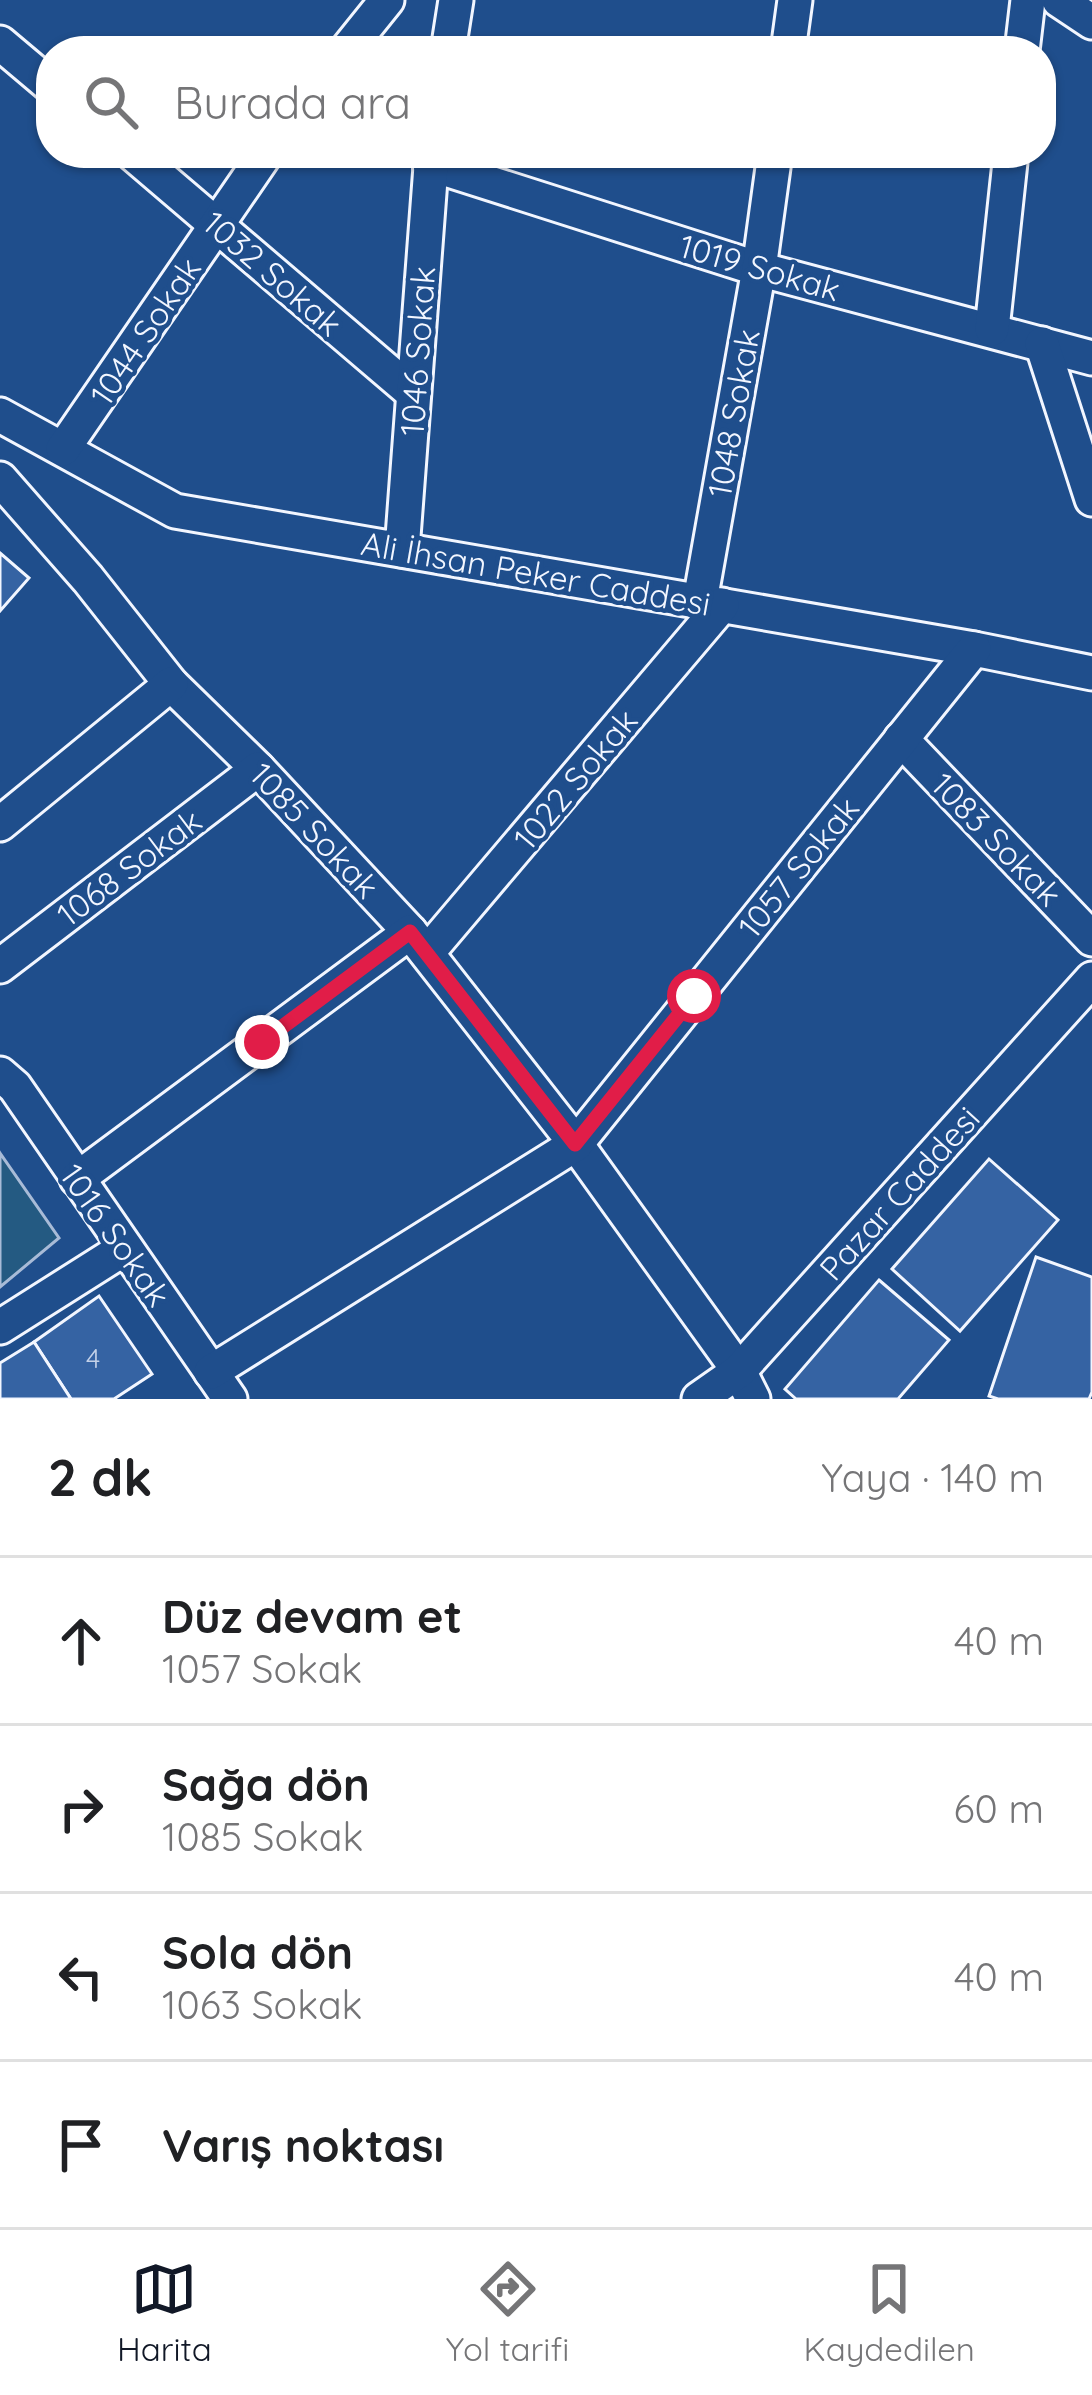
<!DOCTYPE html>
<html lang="tr">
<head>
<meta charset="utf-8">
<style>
	body { margin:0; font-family:Quicksand,sans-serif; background:#f6f6f6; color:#202124 }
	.stop { position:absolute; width:36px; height:36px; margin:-27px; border:9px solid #e11d48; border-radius:50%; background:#fff }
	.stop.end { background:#e11d48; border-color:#fff; box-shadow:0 3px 12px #0008 }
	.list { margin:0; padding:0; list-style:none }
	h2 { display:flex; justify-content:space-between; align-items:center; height:156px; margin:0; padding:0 48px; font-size:51px }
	h2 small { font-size:39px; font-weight:400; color:#757577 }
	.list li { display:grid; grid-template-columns:78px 1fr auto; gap:36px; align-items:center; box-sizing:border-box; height:168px; padding:0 48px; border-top:3px solid #e0e0e0 }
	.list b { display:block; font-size:45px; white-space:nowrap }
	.list p { margin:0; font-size:39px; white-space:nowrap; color:#757577 }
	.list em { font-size:39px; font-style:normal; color:#757577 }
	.icon { flex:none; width:66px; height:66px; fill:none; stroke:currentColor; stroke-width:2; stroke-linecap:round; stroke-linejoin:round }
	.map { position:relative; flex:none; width:1092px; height:1399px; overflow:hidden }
	.search { position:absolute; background:#fff; box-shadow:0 3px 9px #0004; left:36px; right:36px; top:36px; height:132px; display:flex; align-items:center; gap:30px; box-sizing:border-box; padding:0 42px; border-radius:48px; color:#757577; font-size:45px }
	.sheet { height:828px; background:#fff }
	nav { display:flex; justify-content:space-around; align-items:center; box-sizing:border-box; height:168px; border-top:3px solid #e0e0e0; background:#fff; font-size:33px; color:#757577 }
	nav a { display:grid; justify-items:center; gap:6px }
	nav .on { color:#111827 }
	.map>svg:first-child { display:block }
	.green { fill:#245a82; stroke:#a8bbd7; stroke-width:3 }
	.building { fill:#3563a3; stroke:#f2f6ff; stroke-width:3 }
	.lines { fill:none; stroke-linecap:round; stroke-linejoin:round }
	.minor-casing { stroke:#f2f6ff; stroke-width:39 }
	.minor { stroke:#1f4e8c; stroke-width:33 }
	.route { stroke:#e11d48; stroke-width:15 }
	.labels { text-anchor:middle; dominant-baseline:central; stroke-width:9; stroke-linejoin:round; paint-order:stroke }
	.number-label { font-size:27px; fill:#c3d1e8 }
	.street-label { font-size:33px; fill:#f2f6ff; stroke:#1f4e8c }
</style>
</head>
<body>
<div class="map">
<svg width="1092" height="1399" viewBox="0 0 1092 1399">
	<rect width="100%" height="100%" fill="#1f4e8c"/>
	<!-- green -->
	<path class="green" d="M0,1153L59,1238L0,1287Z"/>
	<!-- building -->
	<g class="building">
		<path d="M0,553L29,578L0,611Z"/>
		<path d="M989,1159L1058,1220L960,1331L892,1269Z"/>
		<path d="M1036,1257L1092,1277V1392L1089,1399H998L989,1396Z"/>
		<path d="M879,1280L949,1340L898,1399H796L785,1389Z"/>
		<path d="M99,1296L152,1374L114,1399H71L34,1342Z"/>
		<path d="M34,1342L71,1399H0V1363Z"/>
	</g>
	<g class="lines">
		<defs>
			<g id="minor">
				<path d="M1059,0L1092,22"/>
				<path d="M0,43L51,86"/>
				<path d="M346,51L387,0"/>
				<path d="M448,51L456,0"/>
				<path d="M788,51L795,0"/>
				<path d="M1022,51L1028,0"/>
				<path d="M132,153L413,393"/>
				<path d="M430,164L759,269L1092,358"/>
				<path d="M992,329L1011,153"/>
				<path d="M1042,344L1092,499"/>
				<path d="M0,415L175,511L974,649L1092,673"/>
				<path d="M63,449L266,153"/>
				<path d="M0,479L88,579L171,684L258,769L410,932L576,1144L739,1371L753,1399"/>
				<path d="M402,550L432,153"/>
				<path d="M700,601L759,269L775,153"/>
				<path d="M901,739L1092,939"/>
				<path d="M0,824L171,684"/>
				<path d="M427,953L722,605"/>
				<path d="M0,966L258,769"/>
				<path d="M0,1074L15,1087L230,1399"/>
				<path d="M77,1179L410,932"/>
				<path d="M0,1327L125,1248"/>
				<path d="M211,1372L576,1144L974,649"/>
				<path d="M699,1399L739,1371L1092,979"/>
			</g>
		</defs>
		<!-- minor casing -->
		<use href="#minor" class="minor-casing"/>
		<!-- minor -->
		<use href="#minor" class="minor"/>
	</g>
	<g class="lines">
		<!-- route -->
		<path class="route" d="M262,1042L410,932L575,1144L694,996"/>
	</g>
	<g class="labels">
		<!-- number labels -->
		<g class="number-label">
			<text x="93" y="1358">4</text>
		</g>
		<!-- street labels -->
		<g class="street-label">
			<text transform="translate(760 267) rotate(16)">1019 Sokak</text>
			<text transform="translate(273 273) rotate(41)">1032 Sokak</text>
			<text transform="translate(145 331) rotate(-56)">1044 Sokak</text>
			<text transform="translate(417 351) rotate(-86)">1046 Sokak</text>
			<text transform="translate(733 413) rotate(-80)">1048 Sokak</text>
			<text transform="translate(536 573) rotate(10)">Ali İhsan Peker Caddesi</text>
			<text transform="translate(575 779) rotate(-50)">1022 Sokak</text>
			<text transform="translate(315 830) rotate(47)">1085 Sokak</text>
			<text transform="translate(997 839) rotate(46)">1083 Sokak</text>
			<text transform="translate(129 867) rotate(-37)">1068 Sokak</text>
			<text transform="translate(798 867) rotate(-51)">1057 Sokak</text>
			<text transform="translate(899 1193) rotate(-48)">Pazar Caddesi</text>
			<text transform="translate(116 1235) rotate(55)">1016 Sokak</text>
		</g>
	</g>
</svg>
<div class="stop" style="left:694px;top:996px"></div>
<div class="stop end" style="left:262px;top:1042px"></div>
<div class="search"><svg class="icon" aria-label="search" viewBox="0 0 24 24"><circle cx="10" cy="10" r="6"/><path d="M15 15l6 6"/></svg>Burada ara</div>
</div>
<section class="sheet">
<h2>2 dk<small>Yaya · 140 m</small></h2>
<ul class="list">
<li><svg class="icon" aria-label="ahead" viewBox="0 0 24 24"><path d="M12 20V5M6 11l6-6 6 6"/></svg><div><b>Düz devam et</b><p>1057 Sokak</p></div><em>40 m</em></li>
<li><svg class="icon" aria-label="right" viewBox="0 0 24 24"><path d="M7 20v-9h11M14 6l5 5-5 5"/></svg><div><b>Sağa dön</b><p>1085 Sokak</p></div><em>60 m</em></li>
<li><svg class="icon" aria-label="left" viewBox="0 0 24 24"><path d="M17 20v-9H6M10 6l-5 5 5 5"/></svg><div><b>Sola dön</b><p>1063 Sokak</p></div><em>40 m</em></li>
<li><svg class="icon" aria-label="arrive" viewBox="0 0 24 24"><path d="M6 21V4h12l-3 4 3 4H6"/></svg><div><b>Varış noktası</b></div></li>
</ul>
</section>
<nav>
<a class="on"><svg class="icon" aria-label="map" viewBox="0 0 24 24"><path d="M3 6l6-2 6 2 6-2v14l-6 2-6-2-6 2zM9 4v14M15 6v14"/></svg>Harita</a>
<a><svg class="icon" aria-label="directions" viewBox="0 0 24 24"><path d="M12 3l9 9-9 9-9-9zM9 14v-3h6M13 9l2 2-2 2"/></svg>Yol tarifi</a>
<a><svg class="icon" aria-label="saved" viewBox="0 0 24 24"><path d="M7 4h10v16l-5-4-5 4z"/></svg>Kaydedilen</a>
</nav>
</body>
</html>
